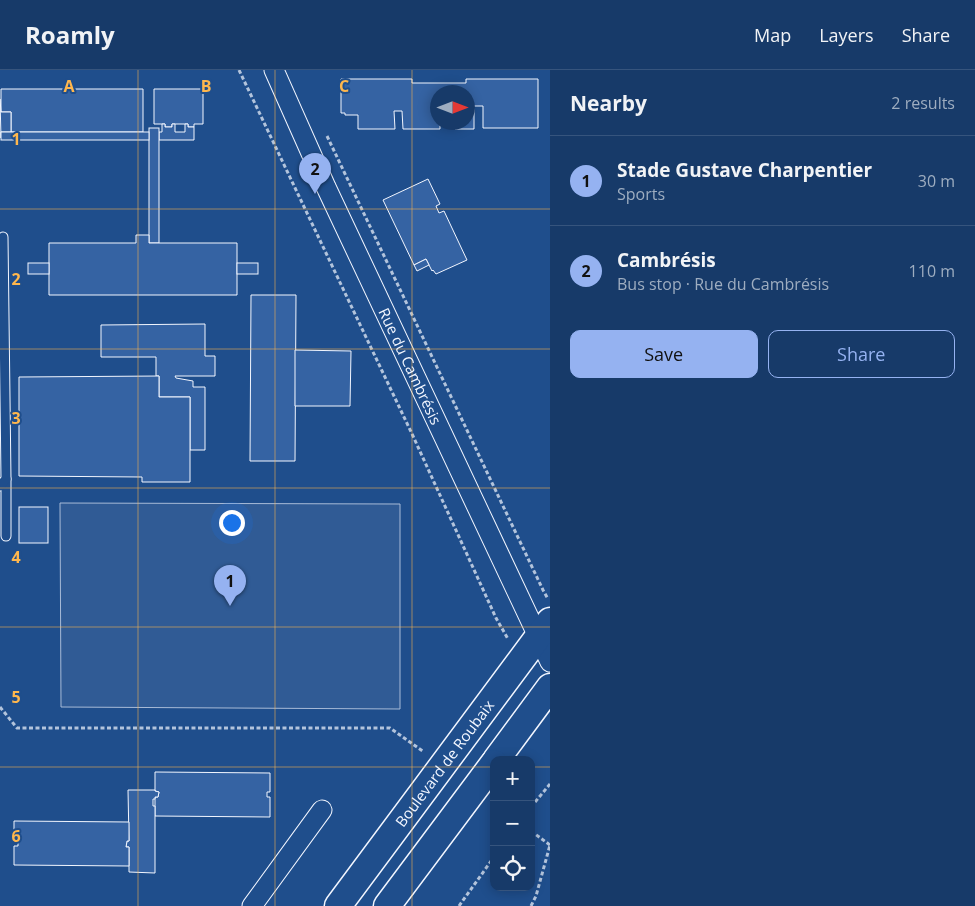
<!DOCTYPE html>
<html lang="en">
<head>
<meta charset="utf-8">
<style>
	body { margin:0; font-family:"Open Sans",sans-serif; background:#244571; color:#f1f3f6 }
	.controls { position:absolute; right:15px; bottom:15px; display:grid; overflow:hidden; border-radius:10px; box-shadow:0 2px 12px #0003 }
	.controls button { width:45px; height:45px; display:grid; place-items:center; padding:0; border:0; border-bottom:1px solid #36547d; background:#173a69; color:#f1f3f6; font:25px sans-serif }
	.compass { position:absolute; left:430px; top:15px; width:45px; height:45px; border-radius:50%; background:#173a69; box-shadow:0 2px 12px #0003; rotate:90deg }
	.you { position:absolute; left:231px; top:452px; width:18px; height:18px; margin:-12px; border:4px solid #fff; border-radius:50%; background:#1a73e8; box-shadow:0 0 0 8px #1a73e833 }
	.badge { display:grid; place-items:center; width:32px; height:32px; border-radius:50%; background:#95b2f1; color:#111; font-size:16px; font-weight:700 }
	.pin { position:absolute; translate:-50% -41px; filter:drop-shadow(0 1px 2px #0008) }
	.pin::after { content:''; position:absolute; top:26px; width:18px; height:15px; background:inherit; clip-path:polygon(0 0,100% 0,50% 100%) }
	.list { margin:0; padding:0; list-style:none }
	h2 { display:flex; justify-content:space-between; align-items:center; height:65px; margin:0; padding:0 20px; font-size:21px }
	h2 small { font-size:16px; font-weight:400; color:#9eadc0 }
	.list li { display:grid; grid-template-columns:32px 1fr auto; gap:15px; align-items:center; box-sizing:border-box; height:90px; padding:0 20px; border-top:1px solid #36547d }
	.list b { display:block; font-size:19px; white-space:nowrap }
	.list p { margin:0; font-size:16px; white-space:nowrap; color:#9eadc0 }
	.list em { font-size:16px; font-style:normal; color:#9eadc0 }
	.actions { display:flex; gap:10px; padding:15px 20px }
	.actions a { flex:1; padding:11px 0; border:1px solid #95b2f1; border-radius:10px; text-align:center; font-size:18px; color:#95b2f1 }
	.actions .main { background:#95b2f1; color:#111 }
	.icon { flex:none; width:28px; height:28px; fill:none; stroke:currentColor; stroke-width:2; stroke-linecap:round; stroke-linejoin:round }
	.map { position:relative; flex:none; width:550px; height:836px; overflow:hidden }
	header { display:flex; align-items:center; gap:30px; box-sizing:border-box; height:70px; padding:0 25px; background:#173a69; border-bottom:1px solid #36547d }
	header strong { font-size:24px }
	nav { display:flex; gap:28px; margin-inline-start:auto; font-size:18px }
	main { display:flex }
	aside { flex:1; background:#173a69 }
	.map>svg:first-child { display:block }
	.green { fill:#305b95; stroke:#a8bbd7 }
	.building { fill:#3563a3; stroke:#f2f6ff; fill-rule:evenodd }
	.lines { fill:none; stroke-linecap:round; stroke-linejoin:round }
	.lane-casing { stroke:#f2f6ff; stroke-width:11 }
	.street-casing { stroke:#f2f6ff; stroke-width:21 }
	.secondary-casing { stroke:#f2f6ff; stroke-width:29 }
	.path { stroke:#b3c4dc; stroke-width:3; stroke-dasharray:4 2.5; stroke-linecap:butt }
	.lane { stroke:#1f4e8c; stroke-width:9 }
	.street { stroke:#1f4e8c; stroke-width:19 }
	.secondary { stroke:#1f4e8c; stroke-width:26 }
	.grid { fill:none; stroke:#ffb74d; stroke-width:1; stroke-opacity:0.55 }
	.labels { text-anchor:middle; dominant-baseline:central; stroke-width:4; stroke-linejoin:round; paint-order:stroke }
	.street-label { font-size:15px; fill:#f2f6ff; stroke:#1f4e8c }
	.grid-label { font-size:16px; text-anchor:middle; font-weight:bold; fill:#ffb74d; stroke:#1f4e8c; stroke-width:4; stroke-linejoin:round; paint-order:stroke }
</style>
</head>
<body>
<header>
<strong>Roamly</strong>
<nav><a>Map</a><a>Layers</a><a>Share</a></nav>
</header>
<main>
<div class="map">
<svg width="550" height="836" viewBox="0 0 550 836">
	<rect width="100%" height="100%" fill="#1f4e8c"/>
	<!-- green -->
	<path class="green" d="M60,433L400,434V639L61,637Z"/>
	<!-- building -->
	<g class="building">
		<path d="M341,9H412V13H466V9H538V58H483V36H474V59H455V54H440V59H403L402,41H394L395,59H358V45H345V43H341ZM438,22H468V52H438Z"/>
		<path d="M1,19H143V62H11V42H1Z"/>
		<path d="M154,19H203V54H194V57H188V54H172V57H165V54H154Z"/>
		<path d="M0,29L1,42H11V62H1V68Z"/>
		<path d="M162,54H165V57H172V54H175V62H185V54H188V57H194V70H159V62H162Z"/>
		<rect x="149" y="58" width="10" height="115"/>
		<rect x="1" y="62" width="148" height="8"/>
		<path d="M428,109L440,134L436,136L439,143L444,141L467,190L436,204L433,200L432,201L426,189L414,195L383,130Z"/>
		<path d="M136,165H149V173H237V225H49V173H136Z"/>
		<path d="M426,189L429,195L417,201L414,195Z"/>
		<rect x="28" y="193" width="21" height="11"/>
		<rect x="237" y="193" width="21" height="11"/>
		<path d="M251,225H296L295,391H250Z"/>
		<path d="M205,254V286H215V306H175L176,308L193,311V317H205V380H190V327H159V306H156V287H101V255Z"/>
		<path d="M295,280L351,281L350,336H295Z"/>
		<path d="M159,306V327H190V412H142V407L19,406V307Z"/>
		<rect x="19" y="437" width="29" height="36"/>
		<path d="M155,702L270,703V722H267V727H270V747L155,746V727H158L159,722L155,721Z"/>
		<path d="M128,720H155V721L159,722L158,727H155V729H153V736H155V803L129,802V777H126L127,771H129Z"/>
		<path d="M14,751L129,752V771H127L126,777H129V796L14,795V776H18V771H14Z"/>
	</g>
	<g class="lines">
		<defs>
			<g id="lane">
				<path d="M6,409V466"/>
				<path d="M0,416L6,409L3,167"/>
			</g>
			<g id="street">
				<path id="s1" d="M274,0L326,117L550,592"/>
				<path d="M252,836L322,740"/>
			</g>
			<g id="secondary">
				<path d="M496,690L550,617"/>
				<path id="s2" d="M338,836L550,551"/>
				<path d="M387,836L494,693"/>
			</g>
		</defs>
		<!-- lane casing -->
		<use href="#lane" class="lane-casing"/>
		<!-- street casing -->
		<use href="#street" class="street-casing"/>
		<!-- secondary casing -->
		<use href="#secondary" class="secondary-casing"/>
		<!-- path -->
		<g class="path">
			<path d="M239,0L413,366L496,548L508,569"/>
			<path d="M327,66L543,520L548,529"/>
			<path d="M0,637L17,658H390L424,682"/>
			<path d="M531,737L550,714"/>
			<path d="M531,761L550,775"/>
			<path d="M459,836L494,787"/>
			<path d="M531,836L536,826L550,775"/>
		</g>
		<!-- lane -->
		<use href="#lane" class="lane"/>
		<!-- street -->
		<use href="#street" class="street"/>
		<!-- secondary -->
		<use href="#secondary" class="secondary"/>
	</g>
	<!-- grid -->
	<path class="grid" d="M138,0V836M275,0V836M412,0V836M0,139H550M0,279H550M0,418H550M0,557H550M0,697H494M531,697H550"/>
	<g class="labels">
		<!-- street labels -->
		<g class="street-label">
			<text stroke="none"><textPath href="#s1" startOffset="326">Rue du Cambrésis</textPath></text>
			<text stroke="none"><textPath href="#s2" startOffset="178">Boulevard de Roubaix</textPath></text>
		</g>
	</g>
	<g class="grid-label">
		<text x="69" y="22">A</text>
		<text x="206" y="22">B</text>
		<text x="344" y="22">C</text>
		<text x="16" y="75">1</text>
		<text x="16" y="215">2</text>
		<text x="16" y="354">3</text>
		<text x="16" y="493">4</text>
		<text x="16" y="633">5</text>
		<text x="16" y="772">6</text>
	</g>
</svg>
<div class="controls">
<button>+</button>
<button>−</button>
<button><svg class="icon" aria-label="locate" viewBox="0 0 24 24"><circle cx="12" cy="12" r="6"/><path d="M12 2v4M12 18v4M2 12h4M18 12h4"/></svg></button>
</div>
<svg class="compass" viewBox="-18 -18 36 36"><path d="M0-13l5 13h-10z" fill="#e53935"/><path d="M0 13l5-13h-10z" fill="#9eadc0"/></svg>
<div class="you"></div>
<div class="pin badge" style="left:230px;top:536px">1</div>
<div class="pin badge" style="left:315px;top:124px">2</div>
</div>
<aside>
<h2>Nearby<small>2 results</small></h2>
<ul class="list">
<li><span class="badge">1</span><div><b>Stade Gustave Charpentier</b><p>Sports</p></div><em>30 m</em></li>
<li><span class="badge">2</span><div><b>Cambrésis</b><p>Bus stop · Rue du Cambrésis</p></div><em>110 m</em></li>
</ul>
<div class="actions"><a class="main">Save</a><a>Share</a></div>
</aside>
</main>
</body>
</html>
